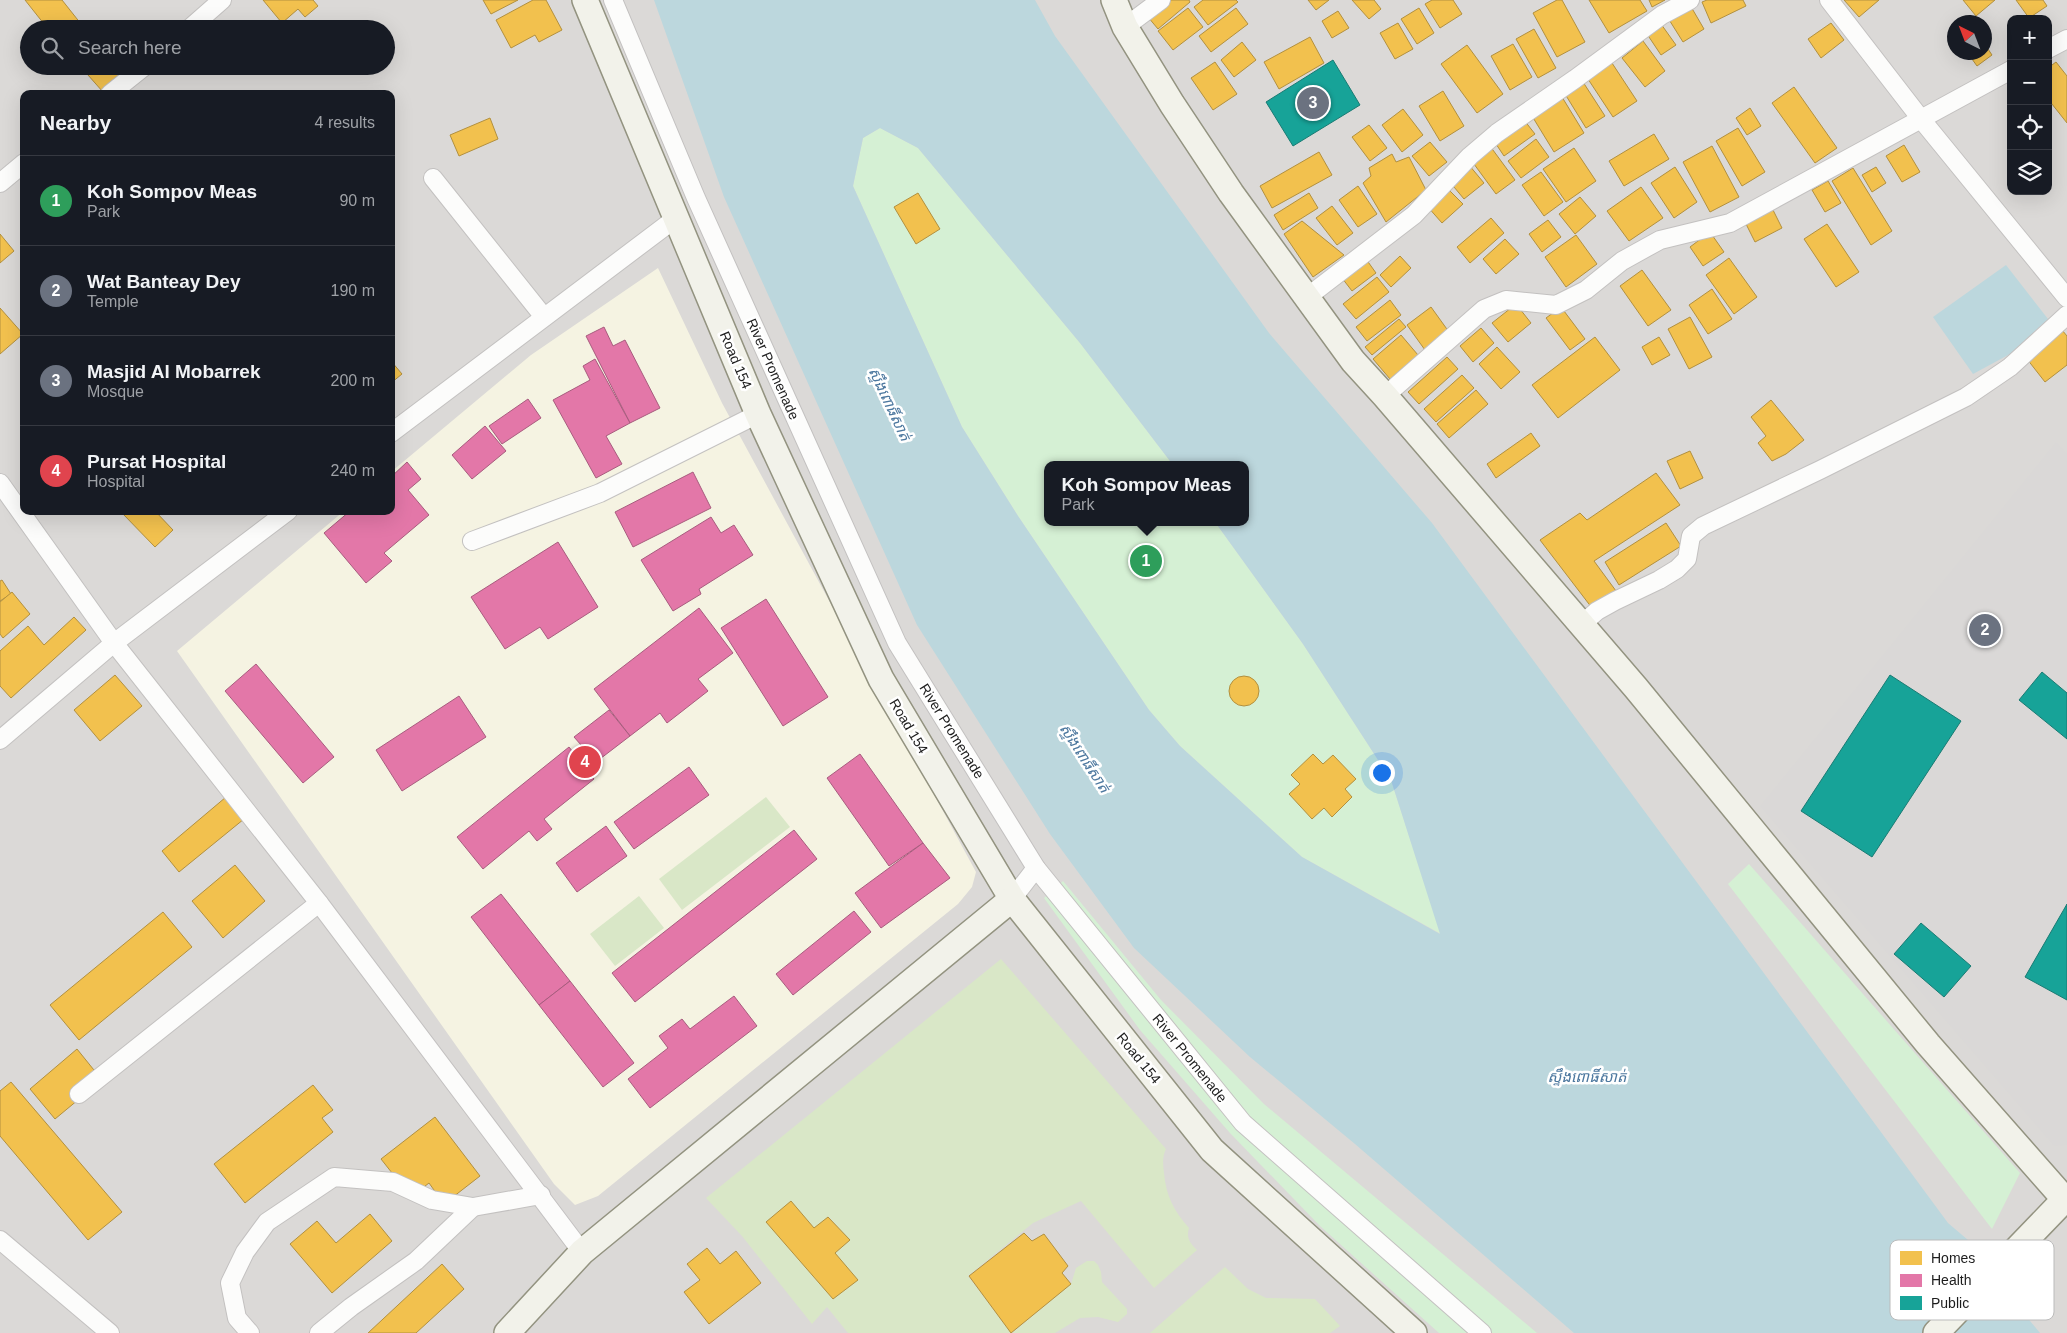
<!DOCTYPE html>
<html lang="en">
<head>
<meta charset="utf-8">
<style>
	body { margin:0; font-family:Arial,"Noto Sans Khmer",sans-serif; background:#20242c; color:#f1f3f6 }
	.controls { position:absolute; right:15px; top:15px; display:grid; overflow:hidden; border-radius:10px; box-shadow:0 5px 20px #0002 }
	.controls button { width:45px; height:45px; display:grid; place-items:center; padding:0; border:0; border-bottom:1px solid #363941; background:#171b24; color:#f1f3f6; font:25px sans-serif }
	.compass { position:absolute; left:1947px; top:15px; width:45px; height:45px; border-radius:50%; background:#171b24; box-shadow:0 5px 20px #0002; rotate:318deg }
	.you { position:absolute; left:1381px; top:772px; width:18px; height:18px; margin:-12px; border:4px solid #fff; border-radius:50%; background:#1a73e8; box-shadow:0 0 0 8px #1a73e833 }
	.badge { display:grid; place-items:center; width:32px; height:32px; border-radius:50%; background:#ea580c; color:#fff; font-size:16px; font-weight:700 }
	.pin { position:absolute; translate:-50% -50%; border:2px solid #fff; box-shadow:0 1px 5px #0006 }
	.popup { position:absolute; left:1044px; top:461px; width:205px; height:65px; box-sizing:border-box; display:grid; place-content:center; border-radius:10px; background:#171b24; filter:drop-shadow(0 1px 4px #0005); font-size:16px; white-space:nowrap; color:#9ea1a6 }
	.popup b { font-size:19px; color:#f1f3f6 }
	.popup::after { content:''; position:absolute; left:50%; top:100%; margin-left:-10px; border:10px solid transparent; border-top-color:#171b24 }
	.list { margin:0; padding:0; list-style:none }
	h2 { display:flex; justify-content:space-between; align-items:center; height:65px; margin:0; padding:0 20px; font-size:21px }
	h2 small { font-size:16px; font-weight:400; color:#9ea1a6 }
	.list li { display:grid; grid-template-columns:32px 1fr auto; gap:15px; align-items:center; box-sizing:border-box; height:90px; padding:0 20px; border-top:1px solid #363941 }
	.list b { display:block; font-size:19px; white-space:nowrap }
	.list p { margin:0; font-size:16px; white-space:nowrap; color:#9ea1a6 }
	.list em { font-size:16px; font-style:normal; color:#9ea1a6 }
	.icon { flex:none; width:28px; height:28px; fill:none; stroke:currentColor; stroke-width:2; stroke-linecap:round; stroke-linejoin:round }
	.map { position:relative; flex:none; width:2067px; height:1333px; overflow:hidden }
	.search { position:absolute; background:#171b24; box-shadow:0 5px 20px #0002; left:20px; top:20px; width:375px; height:55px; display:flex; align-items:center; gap:12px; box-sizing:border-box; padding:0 18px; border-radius:28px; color:#9ea1a6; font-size:19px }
	.panel { position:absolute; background:#171b24; box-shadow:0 5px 20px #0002; left:20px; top:90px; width:375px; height:425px; border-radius:10px }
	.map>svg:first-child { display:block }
	.residential { fill:#dbd9d7; fill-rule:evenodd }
	.education { fill:#f5f3e2 }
	.religious { fill:#dad8d7 }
	.grass { fill:#d9e7c7; fill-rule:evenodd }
	.park { fill:#d5f0d4 }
	.water { fill:#bcd7dd; fill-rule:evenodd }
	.homes { fill:#f2c14e; stroke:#b2903f }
	.health { fill:#e377a8; stroke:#a85c7e }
	.public { fill:#17a398; stroke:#197b73 }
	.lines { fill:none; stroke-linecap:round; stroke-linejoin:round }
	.street-casing { stroke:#c3c1c0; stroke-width:20 }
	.secondary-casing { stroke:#939380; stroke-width:28 }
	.street { stroke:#fcfcfb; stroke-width:18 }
	.secondary { stroke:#f2f2ea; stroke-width:25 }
	.labels { text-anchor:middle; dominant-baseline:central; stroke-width:5; stroke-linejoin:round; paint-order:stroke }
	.street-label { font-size:14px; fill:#1d1d1d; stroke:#fff }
	.water-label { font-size:15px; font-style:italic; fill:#4d789f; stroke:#fff }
	.key { fill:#fff; stroke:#bbb; stroke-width:1 }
	.key-label { font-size:14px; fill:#1d1d1d }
</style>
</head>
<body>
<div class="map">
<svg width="2067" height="1333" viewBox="0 0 2067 1333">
	<rect width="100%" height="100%" fill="#ece9e6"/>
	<!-- residential -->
	<path class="residential" d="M0,0H2067V1333H0ZM2011,19H2048V191H2011ZM1954,22H1984V52H1954ZM29,29H386V66H29ZM24,94H391V511H24ZM1047,465H1245V522H1047Z"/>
	<!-- education -->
	<path class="education" d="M658,268L722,403L976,872L972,887L958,904L598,1196L575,1205L554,1184L177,651L344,511H391V472L531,355Z"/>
	<!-- religious -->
	<path class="religious" d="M2056,442L2067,454V1145L2054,1146L1760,806Z"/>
	<!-- grass -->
	<g class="grass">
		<path d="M766,797L790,827L682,910L659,879Z"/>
		<path d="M639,896L664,928L615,966L590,934Z"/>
		<path d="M1001,959L1166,1149C1162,1157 1163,1165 1164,1173C1166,1196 1174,1211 1189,1228C1186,1238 1190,1243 1197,1250L1154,1288L1081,1201L1033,1223L968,1276L1011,1333H848L827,1307L812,1324L742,1236L706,1198ZM791,1201L814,1228L829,1217L850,1240L835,1253L858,1280L833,1299L766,1222Z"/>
		<path d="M1087,1261H1094L1098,1265L1101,1272L1102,1282L1127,1309V1314L1118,1322L1098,1317L1080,1318L1055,1333H1012L1071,1284L1076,1268Z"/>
		<path d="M1225,1267L1248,1289L1266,1298L1315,1299L1340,1326L1330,1333H1150Z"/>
	</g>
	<!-- park -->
	<g class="park">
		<path d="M880,128L918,148L1080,343L1173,465H1047V522H1215L1303,644L1391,780L1441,934L1302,857L1180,746L1149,710L1018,516L962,427L853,186L863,138Z"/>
		<path d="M1749,864L2020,1173L1992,1229L1728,884Z"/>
		<path d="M1063,881L1161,1000L1264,1104L1537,1333H1439L1320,1226L1230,1133L1140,1030L1044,898Z"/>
	</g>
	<!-- water -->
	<g class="water">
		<path d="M654,0H1035L1055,36L1269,333L1432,523L1948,1223L1968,1240L2011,1298L2040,1333H1574L1355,1144L1250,1057L1134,948L1050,834L917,625L724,197ZM880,128L918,148L1080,343L1173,465H1245V522H1215L1303,644L1391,780L1440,934L1302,857L1180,746L1149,710L1018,516L962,427L853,186L863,138Z"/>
		<path d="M2006,265L2048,319L2010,354L1973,374L1933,317Z"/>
	</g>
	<!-- homes -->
	<g class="homes">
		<path d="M25,0H62L85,29H48Z"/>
		<path d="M263,0H313L318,6L305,17L298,9L282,23Z"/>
		<path d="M483,0H518L491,14Z"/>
		<path d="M533,0H546L562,30L539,42L535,35L511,48L496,20Z"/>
		<path d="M1167,0H1189L1190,2L1158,29L1148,17Z"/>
		<path d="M1203,0H1236L1238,2L1208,25L1194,7Z"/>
		<path d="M1308,0H1329L1316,10Z"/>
		<path d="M1352,0H1374L1381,9L1369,19Z"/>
		<path d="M1432,0H1453L1462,14L1440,28L1425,4Z"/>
		<path d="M1557,0H1562L1585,42L1557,57L1533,13Z"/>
		<path d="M1589,0H1640L1647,11L1609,33Z"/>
		<path d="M1649,0H1665L1652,7Z"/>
		<path d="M1707,0H1743L1746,6L1711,23L1702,2Z"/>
		<path d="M1844,0H1879L1859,17Z"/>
		<path d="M1963,0H1995L1976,16Z"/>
		<path d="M2016,0H2043L2047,6L2029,18Z"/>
		<path d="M1690,5L1704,29L1683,42L1668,18Z"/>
		<path d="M1188,8L1203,27L1173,50L1158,31Z"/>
		<path d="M1236,8L1248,24L1211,52L1199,36Z"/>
		<path d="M1419,8L1434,33L1417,44L1401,19Z"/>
		<path d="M1338,11L1349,28L1332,38L1322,21Z"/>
		<path d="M1398,23L1413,49L1395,59L1380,33Z"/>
		<path d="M1831,23L1844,40L1821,58L1808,39Z"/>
		<path d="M1661,24L1676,45L1661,55L1647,34Z"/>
		<path d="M1534,29L1556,68L1538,78L1516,39Z"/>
		<path d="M1310,37L1324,63L1279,89L1264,62Z"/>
		<path d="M1643,41L1665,71L1645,87L1622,58Z"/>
		<path d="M1242,42L1256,60L1234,77L1221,60Z"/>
		<path d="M1984,43L1992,55L1977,66L1967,52H1984Z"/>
		<path d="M1513,44L1532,77L1510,90L1491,56Z"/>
		<path d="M1467,45L1503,94L1477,113L1441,64Z"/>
		<path d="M1610,60L1637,101L1613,117L1586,76Z"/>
		<path d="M1215,62L1237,94L1213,110L1191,78Z"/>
		<path d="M2056,62L2067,76V123L2048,99V68Z"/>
		<path d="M80,66H120L126,72L103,92Z"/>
		<path d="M1583,82L1605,116L1586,128L1565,94Z"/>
		<path d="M1794,87L1837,148L1815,163L1772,103Z"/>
		<path d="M1443,91L1464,126L1440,141L1419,106Z"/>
		<path d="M1562,97L1584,133L1554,152L1532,116Z"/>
		<path d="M1750,108L1761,126L1747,135L1736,118Z"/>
		<path d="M1403,109L1423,135L1402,152L1382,125Z"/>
		<path d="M490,118L498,139L459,156L450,135Z"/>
		<path d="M1524,120L1535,134L1504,156L1494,141Z"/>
		<path d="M1369,125L1387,148L1370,161L1352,137Z"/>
		<path d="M1738,128L1765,172L1742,186L1716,141Z"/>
		<path d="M1654,134L1669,159L1624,186L1609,161Z"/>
		<path d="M1536,139L1549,157L1521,178L1508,161Z"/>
		<path d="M1430,142L1447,162L1429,176L1412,156Z"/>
		<path d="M1904,145L1920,172L1902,182L1886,156Z"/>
		<path d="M1490,146L1515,180L1496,194L1471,160Z"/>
		<path d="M1712,146L1739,197L1710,212L1683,162Z"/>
		<path d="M1574,148L1596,181L1566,202L1543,169Z"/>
		<path d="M1319,152L1332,175L1272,208L1260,186Z"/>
		<path d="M1392,154L1396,162L1409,157L1426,190L1386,222L1363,183L1371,176L1369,168Z"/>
		<path d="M1469,165L1484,183L1464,199L1449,181Z"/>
		<path d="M1675,167L1697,202L1674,218L1651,183Z"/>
		<path d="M1876,167L1886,183L1872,192L1862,175Z"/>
		<path d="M1853,168L1892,231L1871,245L1832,181Z"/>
		<path d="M1541,172L1563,202L1544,216L1522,185Z"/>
		<path d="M1828,181L1841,203L1825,212L1812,190Z"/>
		<path d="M1358,186L1377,214L1358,227L1339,200Z"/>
		<path d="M1641,187L1663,218L1629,241L1607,211Z"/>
		<path d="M1447,188L1463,204L1442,223L1427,206Z"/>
		<path d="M918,193L940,229L916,244L894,207Z"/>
		<path d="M1309,193L1318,208L1283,230L1274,215Z"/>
		<path d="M1580,197L1596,216L1575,234L1559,214Z"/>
		<path d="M1332,206L1353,233L1337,245L1316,218Z"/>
		<path d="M1772,208L1782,228L1755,242L1745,222Z"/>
		<path d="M1491,218L1504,233L1470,263L1457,247Z"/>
		<path d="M1548,220L1561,237L1542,252L1529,234Z"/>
		<path d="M1302,221L1344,255L1313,277L1284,234Z"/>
		<path d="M1827,224L1859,272L1836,287L1804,239Z"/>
		<path d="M1710,232L1724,252L1703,266L1690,247Z"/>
		<path d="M0,234L14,251L0,263Z"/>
		<path d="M1576,235L1597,264L1566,287L1545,257Z"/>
		<path d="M1505,239L1519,254L1496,274L1483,259Z"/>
		<path d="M1400,256L1411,268L1391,287L1380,275Z"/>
		<path d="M1729,258L1757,297L1734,314L1706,275Z"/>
		<path d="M1366,259L1376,273L1352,291L1342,278Z"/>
		<path d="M1642,270L1671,310L1648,326L1620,286Z"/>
		<path d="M1377,277L1389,292L1356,319L1343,304Z"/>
		<path d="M1712,289L1732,319L1708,334L1689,305Z"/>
		<path d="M1390,300L1401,315L1367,341L1356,327Z"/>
		<path d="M1516,304L1531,323L1508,342L1492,323Z"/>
		<path d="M1431,307L1449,332L1425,350L1407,325Z"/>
		<path d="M1561,307L1585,339L1570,350L1546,318Z"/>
		<path d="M0,308L23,334L0,354Z"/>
		<path d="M1690,317L1712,357L1689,369L1668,329Z"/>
		<path d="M1399,319L1406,327L1372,355L1365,347Z"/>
		<path d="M1481,328L1494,343L1473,362L1460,346Z"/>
		<path d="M2062,330L2067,336V365L2045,382L2027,359Z"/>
		<path d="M1401,335L1418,355L1390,379L1373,359Z"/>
		<path d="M1595,337L1620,370L1558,418L1532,385Z"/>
		<path d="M1659,337L1670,355L1652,365L1642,347Z"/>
		<path d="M1497,347L1520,372L1501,389L1479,364Z"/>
		<path d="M1447,357L1458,369L1419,404L1408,392Z"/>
		<path d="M391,361L402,374L391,383Z"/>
		<path d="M1462,375L1474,388L1436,422L1424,409Z"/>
		<path d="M1476,390L1488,404L1449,438L1437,424Z"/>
		<path d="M1771,400L1804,440L1786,454L1772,461L1758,443L1766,436L1751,417Z"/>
		<path d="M1531,433L1540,446L1496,478L1487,464Z"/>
		<path d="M1690,451L1703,478L1680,489L1667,461Z"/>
		<path d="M1656,473L1680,505L1594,561L1619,595L1592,608L1540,540L1580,513L1587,520Z"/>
		<path d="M127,511H155L173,530L155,547L123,514Z"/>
		<path d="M1666,523L1681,546L1619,585L1605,562Z"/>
		<path d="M2,580L11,594L0,601V581Z"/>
		<path d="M12,592L30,614L3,638L0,634V602Z"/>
		<path d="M74,617L86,630L11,698L0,686V651L28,626L44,645Z"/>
		<path d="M115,675L142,706L100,741L74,710Z"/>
		<circle cx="1244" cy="691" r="15"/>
		<path d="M1313,754L1323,764L1333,755L1356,779L1345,789L1352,797L1332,817L1324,808L1312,819L1289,794L1300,784L1291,775Z"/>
		<path d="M226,797L244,819L179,872L162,851Z"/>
		<path d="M235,865L265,901L223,938L192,901Z"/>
		<path d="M163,912L192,947L79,1040L50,1005Z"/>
		<path d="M77,1049L102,1080L55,1119L30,1089Z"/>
		<path d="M11,1082L122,1212L88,1240L0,1136V1091Z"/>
		<path d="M313,1085L333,1110L322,1118L333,1132L245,1203L214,1164Z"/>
		<path d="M435,1117L480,1176L444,1204L429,1183L411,1197L381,1159Z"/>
		<path d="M791,1201L814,1228L828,1217L850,1240L835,1253L858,1280L833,1299L766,1222Z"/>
		<path d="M370,1214L392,1241L332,1293L290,1244L317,1221L336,1243Z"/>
		<path d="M1024,1233L1032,1241L1044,1234L1068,1266L1062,1273L1071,1284L1011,1333L969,1276Z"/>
		<path d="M707,1248L720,1264L736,1251L761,1283L709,1324L684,1292L700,1280L687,1264Z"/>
		<path d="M442,1264L464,1289L416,1333H368Z"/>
	</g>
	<!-- health -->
	<g class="health">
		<path d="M604,327L613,346L625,340L660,408L630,423L586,336Z"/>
		<path d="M595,359L630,423L606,436L622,464L596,478L553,400L590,380L583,366Z"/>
		<path d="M528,399L541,418L502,444L489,426Z"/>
		<path d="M485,426L506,451L472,479L452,455Z"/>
		<path d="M407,462L421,479L408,490L429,515L384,553L392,561L366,583L324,533L350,511H391V477Z"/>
		<path d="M693,472L711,508L633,547L615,512Z"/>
		<path d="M711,517L721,533L734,525L753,555L699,589L701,594L673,611L641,560Z"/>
		<path d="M558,542L598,607L548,639L540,627L505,649L471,597Z"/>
		<path d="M766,599L828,697L783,726L721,628Z"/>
		<path d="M699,608L733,653L698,679L708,691L667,723L660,713L630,736L594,689Z"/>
		<path d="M256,664L334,757L303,783L225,691Z"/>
		<path d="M459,696L486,737L402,791L376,750Z"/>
		<path d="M609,710L630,736L596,762L574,737Z"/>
		<path d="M569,747L594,779L544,819L552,829L537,841L529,831L483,869L457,837Z"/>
		<path d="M860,754L923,843L889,866L827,778Z"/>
		<path d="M689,767L709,795L634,849L614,822Z"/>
		<path d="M606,826L627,856L577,892L556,863Z"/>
		<path d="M794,830L817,859L635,1002L612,973Z"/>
		<path d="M923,843L950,878L881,928L855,893Z"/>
		<path d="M501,894L570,981L539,1005L471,917Z"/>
		<path d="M854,911L871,932L793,995L776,974Z"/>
		<path d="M570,981L634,1063L603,1087L539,1005Z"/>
		<path d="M734,996L757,1026L650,1108L628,1079L668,1048L659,1036L682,1019L690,1029Z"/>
	</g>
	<!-- public -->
	<g class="public">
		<path d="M1333,60L1360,105L1293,146L1266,102Z"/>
		<path d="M2042,672L2067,693V739L2019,700Z"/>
		<path d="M1890,675L1961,721L1872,857L1801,811Z"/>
		<path d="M2067,904V1000L2025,977Z"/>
		<path d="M1921,923L1971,966L1944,997L1894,954Z"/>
	</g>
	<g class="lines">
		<defs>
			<g id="street">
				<path d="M613,0L696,198L897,643L1036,868L1243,1123L1482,1333"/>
				<path d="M1829,0L1921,119L2067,298"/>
				<path d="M1125,27L1161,0"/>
				<path d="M189,29L222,0"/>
				<path d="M2048,49L2067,39"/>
				<path d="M110,94L145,66"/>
				<path d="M433,178L544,317"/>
				<path d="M0,183L24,163"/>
				<path d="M1306,298L1414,215L1470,156L1497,133L1575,79L1662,15L1690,0"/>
				<path d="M1385,396L1484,309L1506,300L1556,305L1586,290L1622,261L1660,240L1730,223L2011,70"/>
				<path d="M391,433L676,218"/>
				<path d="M0,483L114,643L319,903L582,1252"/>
				<path d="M472,541L600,493L758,414"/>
				<path d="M1581,625L1597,611L1615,601L1659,580L1677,569L1687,559L1691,536L1703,526L1820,470L1966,397L2010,367L2067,315"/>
				<path d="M0,740L114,643L288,511"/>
				<path d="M1012,899L1036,868"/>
				<path d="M79,1094L319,903"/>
				<path d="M0,1240L110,1333"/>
				<path d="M250,1333L237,1318L230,1283L245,1252L267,1222L334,1177L393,1182L432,1200L473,1207L541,1195"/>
				<path d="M319,1333L351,1307L416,1261L473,1207"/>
			</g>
			<g id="secondary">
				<path d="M585,0L758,414L881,679L1012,899L1212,1150L1414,1333"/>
				<path d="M1114,0L1125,27L1172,104L1231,193L1353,361L1385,396L1636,688L1928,1044L2067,1202"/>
				<path d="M507,1333L582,1252L1012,899"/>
				<path d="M1936,1333L2067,1197"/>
			</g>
		</defs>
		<!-- street casing -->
		<use href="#street" class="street-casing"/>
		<!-- secondary casing -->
		<use href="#secondary" class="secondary-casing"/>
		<!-- street -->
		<use href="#street" class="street"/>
		<!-- secondary -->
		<use href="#secondary" class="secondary"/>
	</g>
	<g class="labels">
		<!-- street labels -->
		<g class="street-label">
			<text transform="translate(736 360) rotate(67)">Road 154</text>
			<text transform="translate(773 369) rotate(66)">River Promenade</text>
			<text transform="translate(909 726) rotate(59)">Road 154</text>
			<text transform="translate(952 731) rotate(58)">River Promenade</text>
			<text transform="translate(1139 1058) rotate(51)">Road 154</text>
			<text transform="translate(1190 1058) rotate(51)">River Promenade</text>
		</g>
		<!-- water labels -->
		<g class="water-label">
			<text transform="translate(890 404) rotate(65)">ស្ទឹងពោធិ៍សាត់</text>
			<text transform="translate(1085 758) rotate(57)">ស្ទឹងពោធិ៍សាត់</text>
			<text x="1587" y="1076">ស្ទឹងពោធិ៍សាត់</text>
		</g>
	</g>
	<!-- legend -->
	<rect x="1890" y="1240" width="164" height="80" rx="8" class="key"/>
	<rect x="1900" y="1251" width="22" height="14" fill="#f2c14e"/>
	<rect x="1900" y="1274" width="22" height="13" fill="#e377a8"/>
	<rect x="1900" y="1296" width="22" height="14" fill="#17a398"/>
	<g class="key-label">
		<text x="1931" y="1263">Homes</text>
		<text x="1931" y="1285">Health</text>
		<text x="1931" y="1308">Public</text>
	</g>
</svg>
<div class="controls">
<button>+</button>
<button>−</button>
<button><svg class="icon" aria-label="locate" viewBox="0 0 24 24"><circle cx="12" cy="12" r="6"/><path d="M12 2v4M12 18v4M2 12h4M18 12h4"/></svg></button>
<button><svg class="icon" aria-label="layers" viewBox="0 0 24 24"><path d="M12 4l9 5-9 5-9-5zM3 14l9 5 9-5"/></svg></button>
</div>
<svg class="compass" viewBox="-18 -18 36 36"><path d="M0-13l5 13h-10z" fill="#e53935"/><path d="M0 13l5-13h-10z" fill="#9ea1a6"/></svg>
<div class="you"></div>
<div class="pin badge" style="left:1146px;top:561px;background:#2e9e5b">1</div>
<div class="popup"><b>Koh Sompov Meas</b>Park</div>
<div class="pin badge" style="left:1985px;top:630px;background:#6b7280">2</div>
<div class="pin badge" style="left:1313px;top:103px;background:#6b7280">3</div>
<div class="pin badge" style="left:585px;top:762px;background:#e0444e">4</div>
<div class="search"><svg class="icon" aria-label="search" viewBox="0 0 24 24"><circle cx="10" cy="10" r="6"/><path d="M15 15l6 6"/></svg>Search here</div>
<section class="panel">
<h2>Nearby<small>4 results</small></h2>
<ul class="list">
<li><span class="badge" style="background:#2e9e5b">1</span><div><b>Koh Sompov Meas</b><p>Park</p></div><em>90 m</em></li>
<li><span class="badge" style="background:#6b7280">2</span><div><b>Wat Banteay Dey</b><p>Temple</p></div><em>190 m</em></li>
<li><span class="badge" style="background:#6b7280">3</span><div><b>Masjid Al Mobarrek</b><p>Mosque</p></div><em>200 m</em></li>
<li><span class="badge" style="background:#e0444e">4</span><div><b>Pursat Hospital</b><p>Hospital</p></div><em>240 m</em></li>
</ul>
</section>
</div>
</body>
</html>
